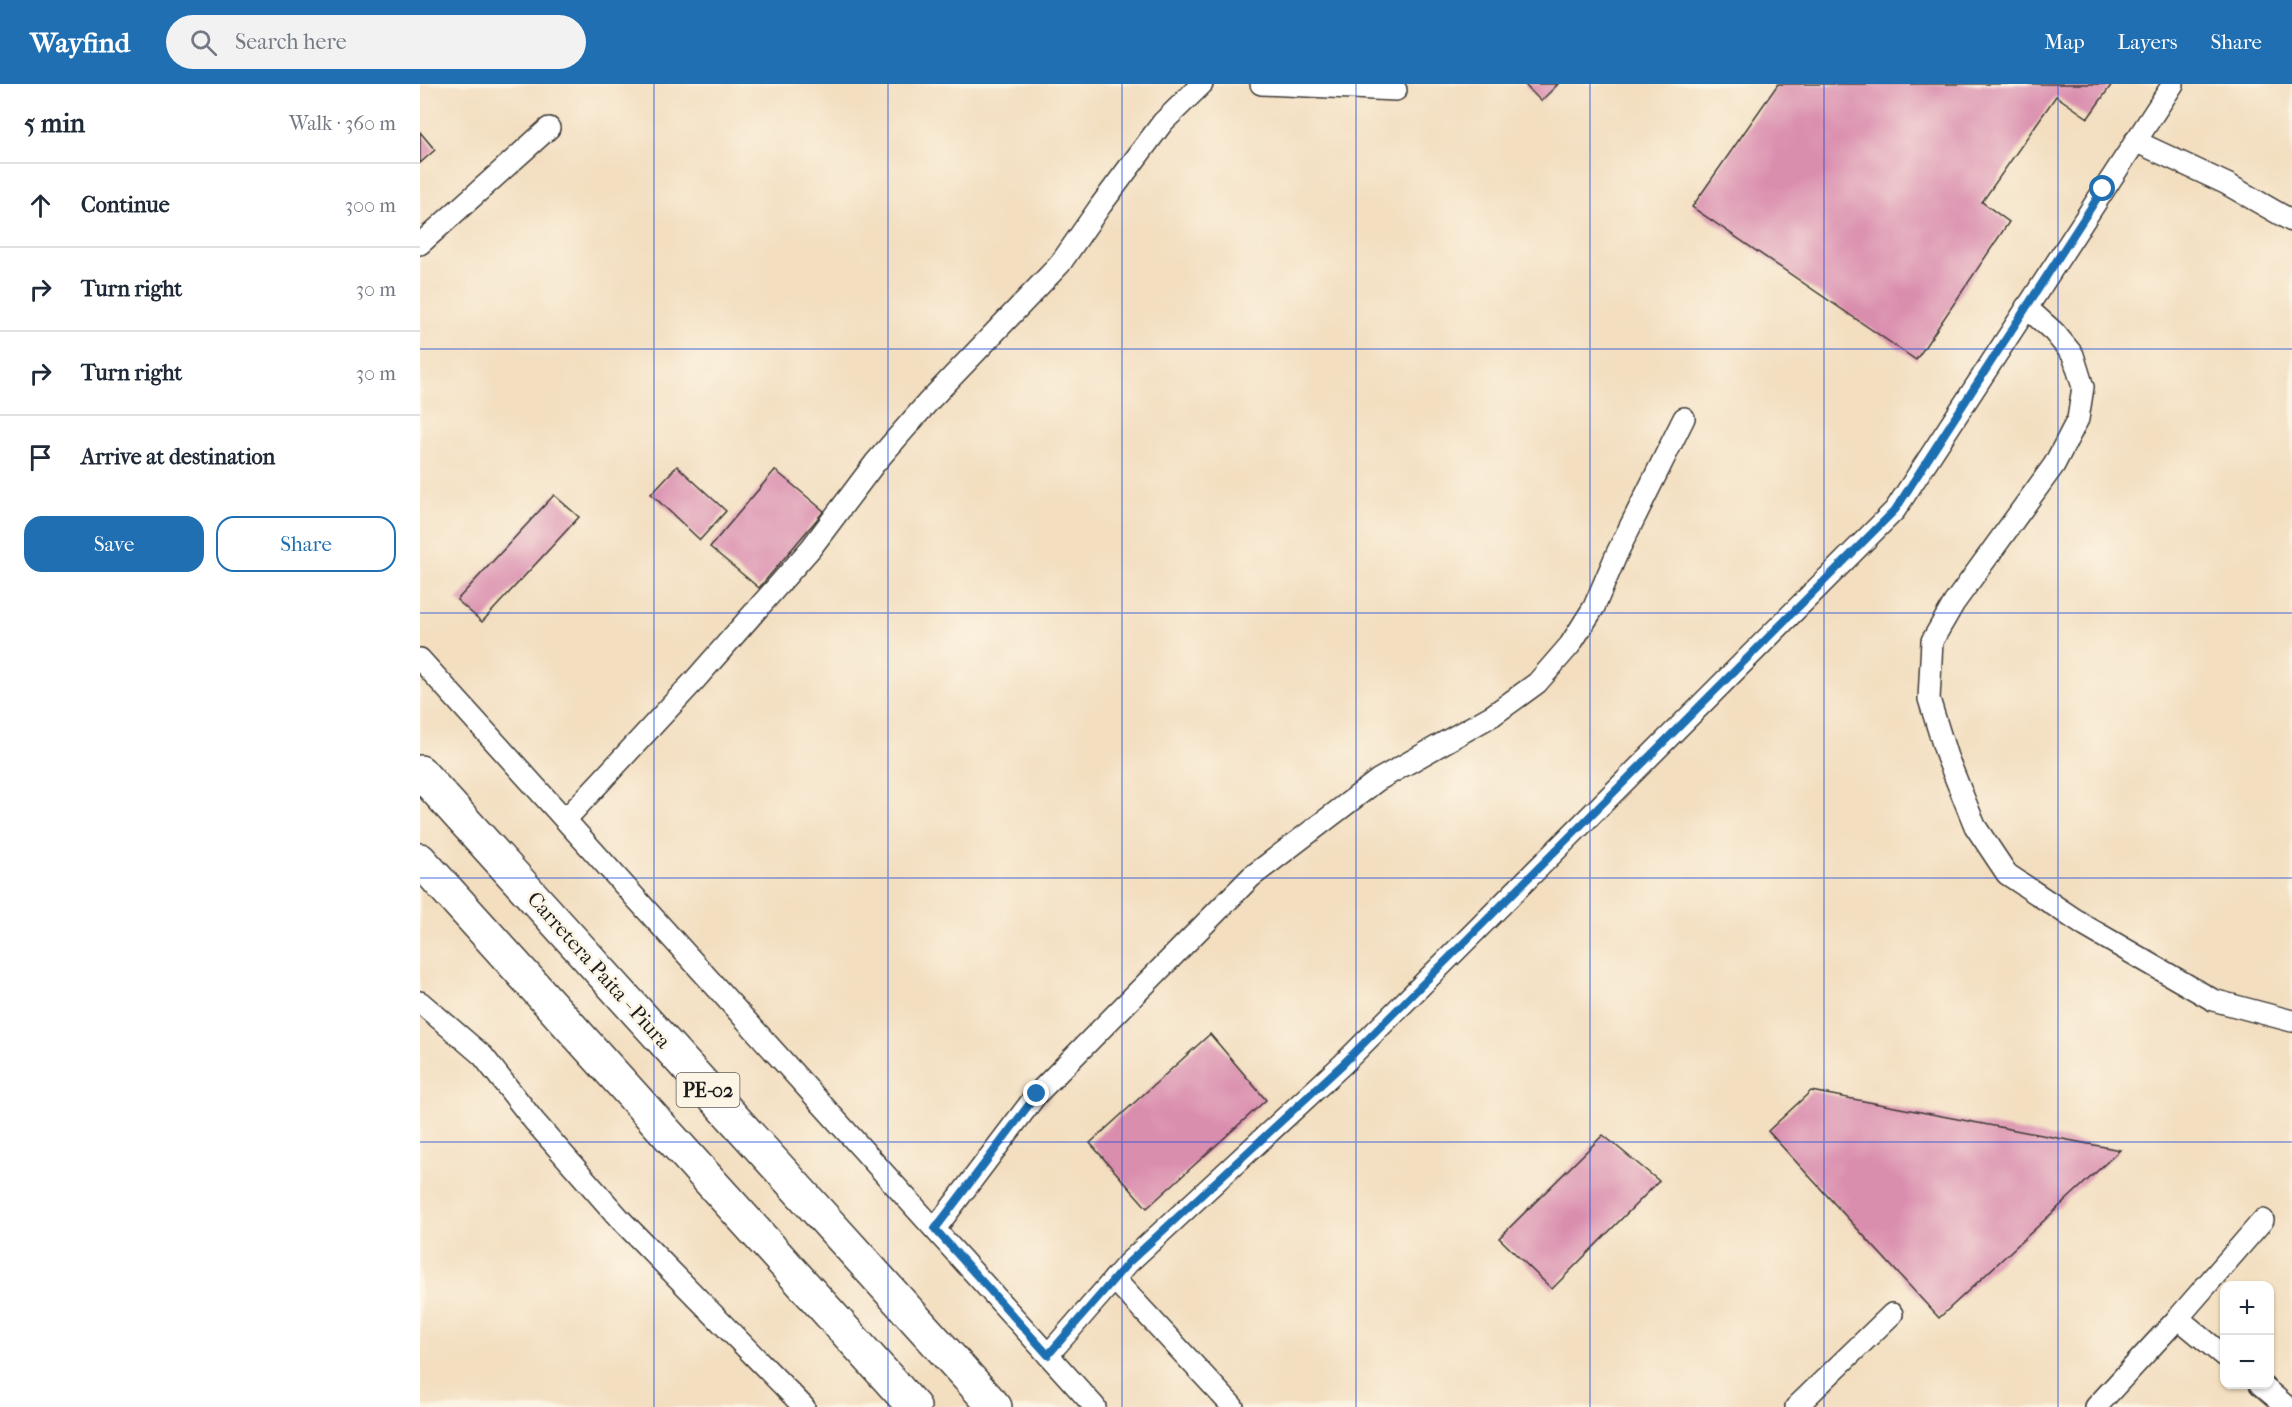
<!DOCTYPE html>
<html lang="en">
<head>
<meta charset="utf-8">
<style>
	body { margin:0; font-family:"IM FELL French Canon",serif; background:#f2f2f3; color:#1f2937 }
	.controls { position:absolute; right:18px; bottom:18px; display:grid; overflow:hidden; border-radius:12px; box-shadow:0 2px 4px #0004 }
	.controls button { width:54px; height:54px; display:grid; place-items:center; padding:0; border:0; border-bottom:2px solid #e0e1e3; background:#fff; color:#1f2937; font:30px sans-serif }
	.stop { position:absolute; width:18px; height:18px; margin:-14px; border:4px solid #1f6fb2; border-radius:50%; background:#fff }
	.stop.end { background:#1f6fb2; border-color:#fff; box-shadow:0 2px 6px #0008 }
	.list { margin:0; padding:0; list-style:none }
	h2 { display:flex; justify-content:space-between; align-items:center; height:78px; margin:0; padding:0 24px; font-size:26px }
	h2 small { font-size:20px; font-weight:400; color:#747a83 }
	.list li { display:grid; grid-template-columns:39px 1fr auto; gap:18px; align-items:center; box-sizing:border-box; height:84px; padding:0 24px; border-top:2px solid #e0e1e3 }
	.list b { display:block; font-size:22px; white-space:nowrap }
	.list em { font-size:20px; font-style:normal; color:#747a83 }
	.actions { display:flex; gap:12px; padding:18px 24px }
	.actions a { flex:1; padding:14px 0; border:2px solid #1f6fb2; border-radius:18px; text-align:center; font-size:21px; color:#1f6fb2 }
	.actions .main { background:#1f6fb2; color:#fff }
	.icon { flex:none; width:33px; height:33px; fill:none; stroke:currentColor; stroke-width:2; stroke-linecap:round; stroke-linejoin:round }
	.map { position:relative; flex:none; width:1872px; height:1323px; overflow:hidden }
	header { display:flex; align-items:center; gap:36px; box-sizing:border-box; height:84px; padding:0 30px; background:#1f6fb2; color:#fff }
	header strong { font-size:28px }
	nav { display:flex; gap:33px; margin-inline-start:auto; font-size:21px }
	.search { width:420px; height:54px; background:#f2f2f3; display:flex; align-items:center; gap:15px; box-sizing:border-box; padding:0 21px; border-radius:33px; color:#747a83; font-size:22px }
	main { display:flex }
	aside { flex:1; background:#fff }
	.map>svg:first-child { display:block }
	.building { fill:#da8eae }
	.lines { fill:none; stroke-linecap:round; stroke-linejoin:round }
	.service-casing { stroke:#3c3935; stroke-width:24 }
	.trunk-casing { stroke:#3c3935; stroke-width:36 }
	.service { stroke:#fff; stroke-width:21 }
	.trunk { stroke:#fff; stroke-width:33 }
	.route { stroke:#1f6fb2; stroke-width:8 }
	.grid { fill:none; stroke:#1d4ed8; stroke-width:1.5; stroke-opacity:0.55 }
	.labels { text-anchor:middle; dominant-baseline:central; stroke-width:5; stroke-linejoin:round; paint-order:stroke }
	.shield { fill:#fcf5e5; stroke:#5f5d58; stroke-width:1.5 }
	.shield-label { font-size:20px; font-weight:bold; fill:#1c1c1c }
	.street-label { font-size:21px; fill:#1c1c1c; stroke:#fcf5e5 }
</style>
</head>
<body>
<header>
<strong>Wayfind</strong>
<div class="search"><svg class="icon" aria-label="search" viewBox="0 0 24 24"><circle cx="10" cy="10" r="6"/><path d="M15 15l6 6"/></svg>Search here</div>
<nav><a>Map</a><a>Layers</a><a>Share</a></nav>
</header>
<main>
<aside>
<h2>5 min<small>Walk · 360 m</small></h2>
<ul class="list">
<li><svg class="icon" aria-label="ahead" viewBox="0 0 24 24"><path d="M12 20V5M6 11l6-6 6 6"/></svg><div><b>Continue</b></div><em>300 m</em></li>
<li><svg class="icon" aria-label="right" viewBox="0 0 24 24"><path d="M7 20v-9h11M14 6l5 5-5 5"/></svg><div><b>Turn right</b></div><em>30 m</em></li>
<li><svg class="icon" aria-label="right" viewBox="0 0 24 24"><path d="M7 20v-9h11M14 6l5 5-5 5"/></svg><div><b>Turn right</b></div><em>30 m</em></li>
<li><svg class="icon" aria-label="arrive" viewBox="0 0 24 24"><path d="M6 21V4h12l-3 4 3 4H6"/></svg><div><b>Arrive at destination</b></div></li>
</ul>
<div class="actions"><a class="main">Save</a><a>Share</a></div>
</aside>
<div class="map">
<svg width="1872" height="1323" viewBox="0 0 1872 1323">
	<rect width="100%" height="100%" fill="#fcf5e5"/>
	<filter id="ink" filterUnits="userSpaceOnUse"><feTurbulence type="fractalNoise" baseFrequency=".0167" numOctaves="2"/><feDisplacementMap in="SourceGraphic" scale="12" xChannelSelector="R" yChannelSelector="G"/><feConvolveMatrix kernelMatrix="1 2 1 2 8 2 1 2 1" color-interpolation-filters="sRGB"/></filter>
	<filter id="wash" filterUnits="userSpaceOnUse"><feTurbulence type="fractalNoise" baseFrequency=".008" numOctaves="4" result="noise"/><feDisplacementMap in="SourceGraphic" scale="24" xChannelSelector="R" yChannelSelector="G"/><feGaussianBlur stdDeviation="1.35" result="paint"/><feColorMatrix in="noise" values="0 0 0 0 0 0 0 0 0 0 0 0 0 0 0 0 0 1.4 0 .05"/><feComposite in="paint" operator="in"/></filter>
	<g filter="url(#wash)">
		<rect width="100%" height="100%" fill="#f3dec0"/>
		<g id="blocks">
			<!-- building -->
			<g class="building">
				<path d="M1104,0H1138L1121,17Z"/>
				<path d="M1358,0H1692L1668,34L1636,12L1562,118L1589,138L1496,276L1272,123Z"/>
				<path d="M0,48L15,66L0,79Z"/>
				<path d="M257,382L306,427L280,456L231,410Z"/>
				<path d="M355,386L404,427L339,504L290,463Z"/>
				<path d="M134,411L159,433L62,538L37,516Z"/>
				<path d="M790,950L846,1016L727,1124L670,1059Z"/>
				<path d="M1391,1007L1700,1066L1519,1234L1348,1047Z"/>
				<path d="M1183,1051L1239,1097L1132,1205L1079,1154Z"/>
			</g>
		</g>
	</g>
	<g filter="url(#ink)">
		<use href="#blocks" fill-opacity="0" stroke="#3c3935" stroke-width="1.5"/>
		<g class="lines">
			<defs>
				<g id="service">
					<path d="M841,0L976,6"/>
					<path d="M1715,57L1807,100L1872,137"/>
					<path d="M0,160L129,44"/>
					<path d="M1606,223L1634,248L1653,271L1663,303L1658,335L1634,381L1534,519L1512,557L1509,615L1527,673L1555,742L1587,790L1665,842L1793,916L1872,937"/>
					<path d="M0,575L675,1323"/>
					<path d="M146,735L274,597L391,464L455,379L509,317L640,180L681,121L743,38L782,0"/>
					<path d="M0,918L63,972L114,1037L200,1135L384,1323"/>
					<path d="M515,1145L617,1010L831,793L958,696L1073,631L1117,599L1150,561L1174,523L1198,467L1264,334"/>
					<path d="M694,1195L813,1323"/>
					<path d="M1758,1234L1804,1272"/>
					<path d="M628,1271L708,1179L923,980L1475,426L1753,0"/>
					<path d="M1840,1300L1867,1323"/>
					<path d="M1376,1323L1472,1230"/>
					<path d="M1676,1323L1758,1234L1843,1136"/>
				</g>
				<g id="trunk">
					<path d="M0,688L575,1323"/>
					<path d="M0,776L494,1323"/>
				</g>
			</defs>
			<!-- service casing -->
			<use href="#service" class="service-casing"/>
			<!-- trunk casing -->
			<use href="#trunk" class="trunk-casing"/>
			<!-- service -->
			<use href="#service" class="service"/>
			<!-- trunk -->
			<use href="#trunk" class="trunk"/>
		</g>
	</g>
	<g class="lines" filter="url(#ink)">
		<!-- route -->
		<path class="route" d="M617,1010L515,1145L628,1271L708,1179L923,980L1475,426L1683,105"/>
	</g>
	<!-- grid -->
	<path class="grid" d="M234,0V1323M468,0V1323M702,0V1323M936,0V1323M1170,0V1323M1404,0V1323M1638,0V1323M0,265H1872M0,529H1872M0,794H1872M0,1058H1872"/>
	<g class="labels">
		<!-- shield labels -->
		<rect class="shield" x="256.5" y="989" width="63" height="34" rx="4.5"/>
		<g class="shield-label">
			<text x="288" y="1006">PE-02</text>
		</g>
		<!-- street labels -->
		<g class="street-label">
			<text transform="translate(179 886) rotate(48)">Carretera Paita - Piura</text>
		</g>
	</g>
</svg>
<div class="controls">
<button>+</button>
<button>−</button>
</div>
<div class="stop" style="left:1683px;top:105px"></div>
<div class="stop end" style="left:617px;top:1010px"></div>
</div>
</main>
</body>
</html>
